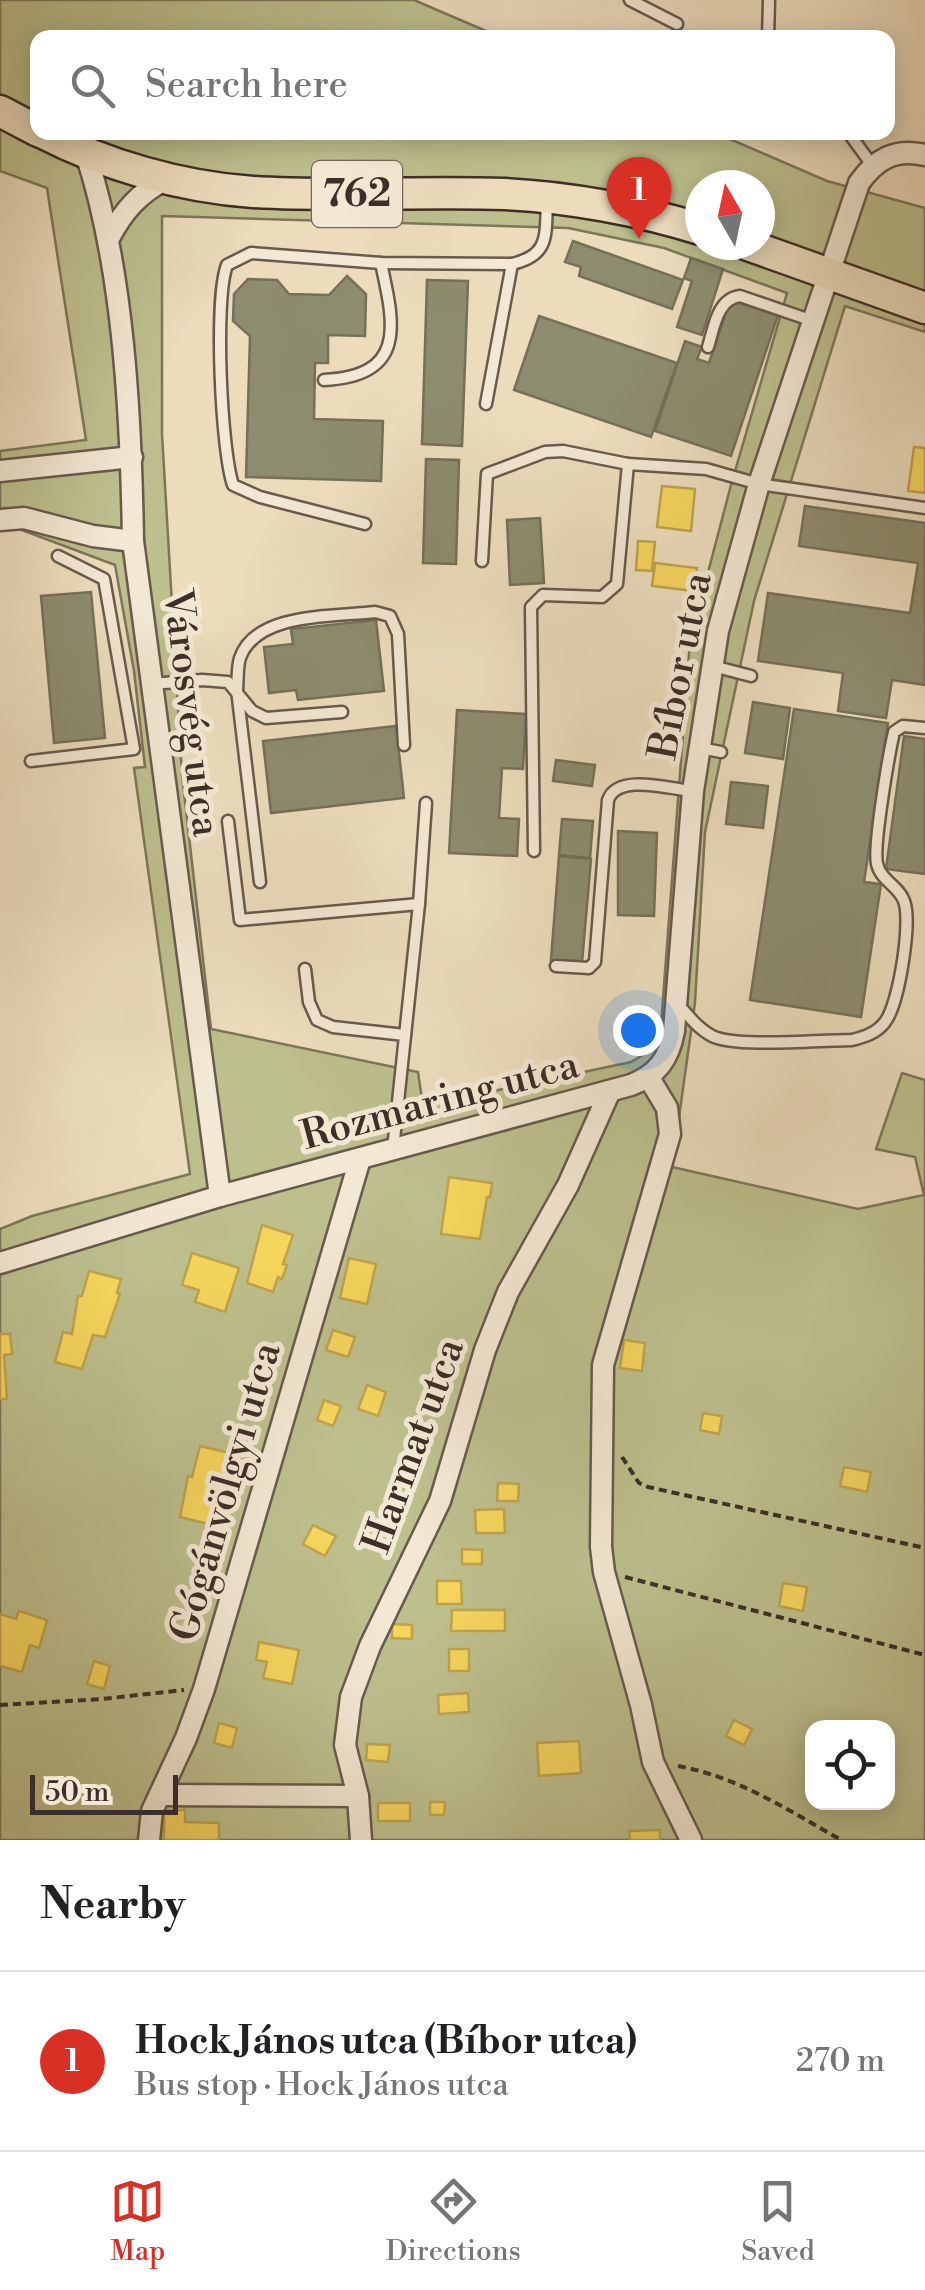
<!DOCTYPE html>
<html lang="en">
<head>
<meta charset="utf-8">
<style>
	body { margin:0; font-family:"Libre Bodoni",serif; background:#f6f6f6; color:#202124 }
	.controls { position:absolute; right:30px; bottom:30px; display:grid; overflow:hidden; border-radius:20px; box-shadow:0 5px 25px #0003 }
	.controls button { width:90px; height:90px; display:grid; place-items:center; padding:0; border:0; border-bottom:2px solid #e0e0e0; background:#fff; color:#202124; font:50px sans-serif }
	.compass { position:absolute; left:685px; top:170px; width:90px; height:90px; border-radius:50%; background:#fff; box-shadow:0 5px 25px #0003; rotate:351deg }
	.scale { position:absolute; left:30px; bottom:25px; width:148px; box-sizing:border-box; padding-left:10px; border:5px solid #3c2e28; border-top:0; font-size:28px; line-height:35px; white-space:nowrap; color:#3c2e28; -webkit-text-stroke:8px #f3e8d3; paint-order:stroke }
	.you { position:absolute; left:638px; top:1030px; width:35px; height:35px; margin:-25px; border:8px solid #fff; border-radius:50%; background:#1a73e8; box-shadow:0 0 0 15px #1a73e833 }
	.badge { display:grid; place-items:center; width:65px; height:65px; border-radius:50%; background:#d93025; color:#fff; font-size:32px; font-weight:700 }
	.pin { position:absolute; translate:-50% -82px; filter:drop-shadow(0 2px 5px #0008) }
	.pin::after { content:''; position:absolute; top:52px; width:35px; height:30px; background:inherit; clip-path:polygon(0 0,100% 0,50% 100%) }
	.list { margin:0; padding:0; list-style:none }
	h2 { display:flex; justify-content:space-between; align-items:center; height:130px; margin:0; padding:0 40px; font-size:42px }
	h2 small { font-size:32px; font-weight:400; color:#757577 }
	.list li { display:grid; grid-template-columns:65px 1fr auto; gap:30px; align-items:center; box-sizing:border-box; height:180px; padding:0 40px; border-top:2px solid #e0e0e0 }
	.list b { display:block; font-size:38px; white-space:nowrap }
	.list p { margin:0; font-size:32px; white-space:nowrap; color:#757577 }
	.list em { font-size:32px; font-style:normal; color:#757577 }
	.icon { flex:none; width:55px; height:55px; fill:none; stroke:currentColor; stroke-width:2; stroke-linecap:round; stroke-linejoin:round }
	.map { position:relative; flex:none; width:925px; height:1840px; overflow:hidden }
	.search { position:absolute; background:#fff; box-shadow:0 5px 25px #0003; left:30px; right:30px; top:30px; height:110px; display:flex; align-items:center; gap:25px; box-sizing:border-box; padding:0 35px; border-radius:20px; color:#757577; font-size:38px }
	.sheet { height:310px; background:#fff }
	nav { display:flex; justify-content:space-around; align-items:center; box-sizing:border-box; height:140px; border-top:2px solid #e0e0e0; background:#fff; font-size:28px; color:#757577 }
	nav a { display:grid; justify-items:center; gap:5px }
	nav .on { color:#d93025 }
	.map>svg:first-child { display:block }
	.green { fill:#bdbf8d; stroke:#7c765a; stroke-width:2.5; fill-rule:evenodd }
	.homes { fill:#f6d55c; stroke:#bea34c; stroke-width:2.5 }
	.industry { fill:#8c8c6e; stroke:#747059; stroke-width:2.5 }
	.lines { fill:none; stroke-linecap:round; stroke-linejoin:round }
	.service-casing { stroke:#685a4d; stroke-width:15 }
	.minor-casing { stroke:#685a4d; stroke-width:25 }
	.primary-casing { stroke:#3c2e28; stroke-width:35 }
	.path { stroke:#3c2e28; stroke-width:4; stroke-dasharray:8 5; stroke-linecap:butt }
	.service { stroke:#f3e8d3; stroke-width:10 }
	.minor { stroke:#f3e8d3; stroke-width:20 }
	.primary { stroke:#ecdcbc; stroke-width:30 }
	.labels { text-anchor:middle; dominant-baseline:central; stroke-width:10; stroke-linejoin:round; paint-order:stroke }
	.shield { fill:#f3e8d3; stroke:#73665b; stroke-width:2.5 }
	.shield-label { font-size:38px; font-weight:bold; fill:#3c2e28 }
	.street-label { font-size:40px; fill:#3c2e28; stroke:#f3e8d3 }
</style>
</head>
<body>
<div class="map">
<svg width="925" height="1840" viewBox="0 0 925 1840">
	<rect width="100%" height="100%" fill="#ecdcbc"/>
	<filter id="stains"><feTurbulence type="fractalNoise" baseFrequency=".002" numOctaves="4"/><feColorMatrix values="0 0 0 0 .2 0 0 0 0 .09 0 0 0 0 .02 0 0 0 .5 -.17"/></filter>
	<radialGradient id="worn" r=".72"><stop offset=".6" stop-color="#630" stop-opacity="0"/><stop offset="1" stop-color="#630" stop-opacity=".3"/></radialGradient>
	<!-- green -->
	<path class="green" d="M0,0H414L500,37L38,38V132L716,133L827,181L925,208V332L845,306L754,601L705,832L695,1003L672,1167L858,1209L924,1195L915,1157L876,1149L902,1073L925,1080V1840H0V1229L32,1216L190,1174L134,768L145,767L134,671L115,565L14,527L0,529V451L86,440L47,188L0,171ZM700,185H760V245H700ZM162,216L568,228L664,248L787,293L731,485L690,641L661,1025L648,1052L631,1062L423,1106L418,1072L211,1029L182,775L162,434ZM812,1728H888V1802H812Z"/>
	<!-- homes -->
	<g class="homes">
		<path d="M914,447L925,448V493L908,491Z"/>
		<path d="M662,486L695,489L691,531L657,527Z"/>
		<path d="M638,541L655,542L652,571L636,570Z"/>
		<path d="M655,563L697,568L694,591L652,586Z"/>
		<path d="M449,1177L492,1183L490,1197H487L480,1239L441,1234Z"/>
		<path d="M262,1225L293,1235L283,1264L287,1265L282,1279L278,1277L273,1292L247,1283Z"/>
		<path d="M192,1253L239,1268L225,1312L195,1302L199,1290L182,1285Z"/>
		<path d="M349,1258L376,1264L367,1304L340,1298Z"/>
		<path d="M89,1271L121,1279L117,1293L120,1294L105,1337L93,1335L82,1369L55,1362L63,1332L72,1334L78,1296H82Z"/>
		<path d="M333,1330L355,1337L348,1357L326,1350Z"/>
		<path d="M0,1334H10L12,1354L4,1355L7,1399H0Z"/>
		<path d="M624,1340L645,1343L642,1371L620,1368Z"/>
		<path d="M367,1385L386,1392L378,1416L358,1409Z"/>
		<path d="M324,1400L341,1406L333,1426L317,1420Z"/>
		<path d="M703,1413L722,1416L719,1434L700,1430Z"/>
		<path d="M200,1446L229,1453L222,1480L230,1482L228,1490L231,1492L224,1518L211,1514L208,1524L180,1517L188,1476L192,1477Z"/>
		<path d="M844,1467L871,1472L867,1492L840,1486Z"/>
		<path d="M498,1483L519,1484L518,1501H497Z"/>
		<path d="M504,1509L505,1533H476L475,1510Z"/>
		<path d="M313,1525L336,1536L325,1556L303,1544Z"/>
		<path d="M462,1549L482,1550V1564H462Z"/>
		<path d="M437,1581H461L462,1604H437Z"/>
		<path d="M783,1583L807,1587L803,1611L779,1606Z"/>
		<path d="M452,1610H505V1631H451Z"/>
		<path d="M19,1611L47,1620L39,1648L30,1645L22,1672L0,1666V1614L16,1619Z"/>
		<path d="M392,1624L412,1625V1639L392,1638Z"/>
		<path d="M259,1642L299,1650L292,1684L263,1678L267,1662L256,1660Z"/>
		<rect x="449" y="1649" width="20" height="22"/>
		<path d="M94,1661L110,1666L104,1689L87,1684Z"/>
		<path d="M468,1693L469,1712L439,1714L438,1695Z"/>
		<path d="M734,1720L752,1729L744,1745L726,1736Z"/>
		<path d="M219,1723L237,1728L232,1748L214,1743Z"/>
		<path d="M579,1741L581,1773L539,1776L537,1743Z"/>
		<path d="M367,1744L390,1745L388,1762L366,1760Z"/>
		<path d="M430,1802H445L444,1815H430Z"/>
		<rect x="378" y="1803" width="32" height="18"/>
		<path d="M164,1810H185V1822L219,1823V1840H164Z"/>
		<path d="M660,1830V1840H630L629,1831Z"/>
	</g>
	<!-- industry -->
	<g class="industry">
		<path d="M573,241L683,280L672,309L579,276L581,267L565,262Z"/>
		<path d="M691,258L723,269L702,335L677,327L692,281L684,278Z"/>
		<path d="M347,276L366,294L365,336L328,335V363H315L314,419L383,421L381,481L246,477L250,336L233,321L234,294L248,279L277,280L289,294L329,295Z"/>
		<path d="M427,280L468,281L462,446L422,444Z"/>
		<path d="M730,300L778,315L731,456L655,431L685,341L702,347L697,359L709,363Z"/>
		<path d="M539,316L677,363L651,437L514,390Z"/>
		<path d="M426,459L459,460L456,564L423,563Z"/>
		<path d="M805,506L925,523V685L892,680L886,718L838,711L843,673L758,661L768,593L910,613L918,563L799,546Z"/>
		<path d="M540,518L544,583L510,585L507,520Z"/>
		<path d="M91,592L105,738L54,743L41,596Z"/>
		<path d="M376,620L384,691L298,700L296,690L269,693L264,647L293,644L291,629Z"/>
		<path d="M753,702L790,708L783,759L745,753Z"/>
		<path d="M794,709L888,723L864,882L881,884L861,1017L750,1000Z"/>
		<path d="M457,710L526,714L523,769L502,768L499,818L519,819L517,856L449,853Z"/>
		<path d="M396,726L404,798L271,813L263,741Z"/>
		<path d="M904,736L925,739V874L886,869Z"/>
		<path d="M556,760L595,765L592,786L553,781Z"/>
		<path d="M731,782L768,786L763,828L726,824Z"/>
		<path d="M562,819L593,821L590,858L559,855Z"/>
		<path d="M618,831L657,833L654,916L618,915Z"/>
		<path d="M559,856L591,859L582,963L551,960Z"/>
	</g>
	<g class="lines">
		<defs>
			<g id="service">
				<path d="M630,0L677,24"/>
				<path d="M768,38L769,0"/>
				<path d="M848,132L872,165"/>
				<path d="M708,347C714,328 717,299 740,296L813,321"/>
				<path d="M324,380C408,376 394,323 381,263"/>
				<path d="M486,404L512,264"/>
				<path d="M365,524L260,497L233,485C221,449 214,299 227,265L251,253L381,263L512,264C551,255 545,234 547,200"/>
				<path d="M482,561L487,474L545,452L563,451L628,464"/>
				<path d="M713,666L751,676"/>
				<path d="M151,684L202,680L228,682L252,711L266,718L342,712"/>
				<path d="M700,748L721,752"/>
				<path d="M31,761L134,749L104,579L58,556"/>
				<path d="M228,821L240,920L419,904"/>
				<path d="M534,851L531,607L543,595L602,597L617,584L628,464L706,469L759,484L925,508"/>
				<path d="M260,882L237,690C238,679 237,667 240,658C256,612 334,617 375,612L390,616L398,634L404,745"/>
				<path d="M556,966L589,968L595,962L608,800C618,773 669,789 693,791"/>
				<path d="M305,969L309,1002L317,1020L333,1027L405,1035"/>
				<path d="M678,1004C688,1015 698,1029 712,1036C736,1048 821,1040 852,1040C864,1037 877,1033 885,1022C899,1004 912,921 904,901C899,886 881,881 877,864C873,845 889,754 894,732L903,726L925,728"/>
				<path d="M393,1149L419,904L426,803"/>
			</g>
			<g id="minor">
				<path d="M86,154C124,271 131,417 133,541L220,1196"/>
				<path d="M109,238C124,210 139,193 168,178"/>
				<path d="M0,471L132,457"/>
				<path d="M0,520L24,518L93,536L133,541"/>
				<path d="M649,1078L667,1108L670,1134L603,1365L601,1547L604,1572L641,1705L653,1762L691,1840"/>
				<path d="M0,1263L220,1196L631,1085C657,1075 669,1059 674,1031L693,791L718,631L759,484L859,183C876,159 895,148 925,155"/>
				<path d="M161,1795L358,1796"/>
				<path d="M149,1840L152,1811L186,1738L204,1689L360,1159"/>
				<path d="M361,1840L358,1796L345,1745L351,1697L370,1646L440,1501L485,1350L508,1292L568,1185L610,1091"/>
			</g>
			<g id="primary">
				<path d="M0,111L38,131"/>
				<path d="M41,132C105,165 180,187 253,192C337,197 421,191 505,194C568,197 639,210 700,229"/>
				<path d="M748,245L925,308"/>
			</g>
		</defs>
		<!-- service casing -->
		<use href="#service" class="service-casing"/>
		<!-- minor casing -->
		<use href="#minor" class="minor-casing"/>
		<!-- primary casing -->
		<use href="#primary" class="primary-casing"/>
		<!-- path -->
		<g class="path">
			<path d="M622,1457L639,1483L648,1487L925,1548"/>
			<path d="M625,1577L925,1655"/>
			<path d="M0,1705L102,1699L184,1690"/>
			<path d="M678,1766C738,1777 788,1810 841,1840"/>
		</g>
		<!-- service -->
		<use href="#service" class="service"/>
		<!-- minor -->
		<use href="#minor" class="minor"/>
		<!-- primary -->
		<use href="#primary" class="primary"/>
	</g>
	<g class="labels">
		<!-- shield labels -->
		<rect class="shield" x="312" y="161" width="90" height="66" rx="8"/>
		<g class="shield-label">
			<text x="357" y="194">762</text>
		</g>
		<!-- street labels -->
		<g class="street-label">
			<text transform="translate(681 666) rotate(-79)">Bíbor utca</text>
			<text transform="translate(191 713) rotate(83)">Városvég utca</text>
			<text transform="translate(440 1101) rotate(-15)">Rozmaring utca</text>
			<text transform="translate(414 1446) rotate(-70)">Harmat utca</text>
			<text transform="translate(226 1492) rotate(-74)">Gógánvölgyi utca</text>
		</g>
	</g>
	<rect width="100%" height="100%" filter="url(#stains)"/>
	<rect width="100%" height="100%" fill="url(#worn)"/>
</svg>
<div class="controls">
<button><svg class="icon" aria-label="locate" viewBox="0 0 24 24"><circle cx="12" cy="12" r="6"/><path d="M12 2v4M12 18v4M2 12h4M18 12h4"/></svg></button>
</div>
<svg class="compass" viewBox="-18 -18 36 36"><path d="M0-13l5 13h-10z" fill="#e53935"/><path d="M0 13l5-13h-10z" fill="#757577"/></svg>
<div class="scale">50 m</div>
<div class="you"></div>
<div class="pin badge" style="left:639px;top:239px">1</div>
<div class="search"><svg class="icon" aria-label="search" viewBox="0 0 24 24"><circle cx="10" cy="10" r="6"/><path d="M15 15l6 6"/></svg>Search here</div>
</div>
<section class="sheet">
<h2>Nearby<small></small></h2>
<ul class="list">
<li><span class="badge">1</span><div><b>Hock János utca (Bíbor utca)</b><p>Bus stop · Hock János utca</p></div><em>270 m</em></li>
</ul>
</section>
<nav>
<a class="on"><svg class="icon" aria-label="map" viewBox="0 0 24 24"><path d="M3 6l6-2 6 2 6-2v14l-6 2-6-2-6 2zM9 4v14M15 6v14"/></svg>Map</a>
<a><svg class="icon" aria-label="directions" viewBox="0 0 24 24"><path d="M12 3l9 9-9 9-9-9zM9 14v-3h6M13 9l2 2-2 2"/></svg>Directions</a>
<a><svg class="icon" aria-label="saved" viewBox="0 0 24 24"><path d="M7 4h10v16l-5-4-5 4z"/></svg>Saved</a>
</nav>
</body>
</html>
